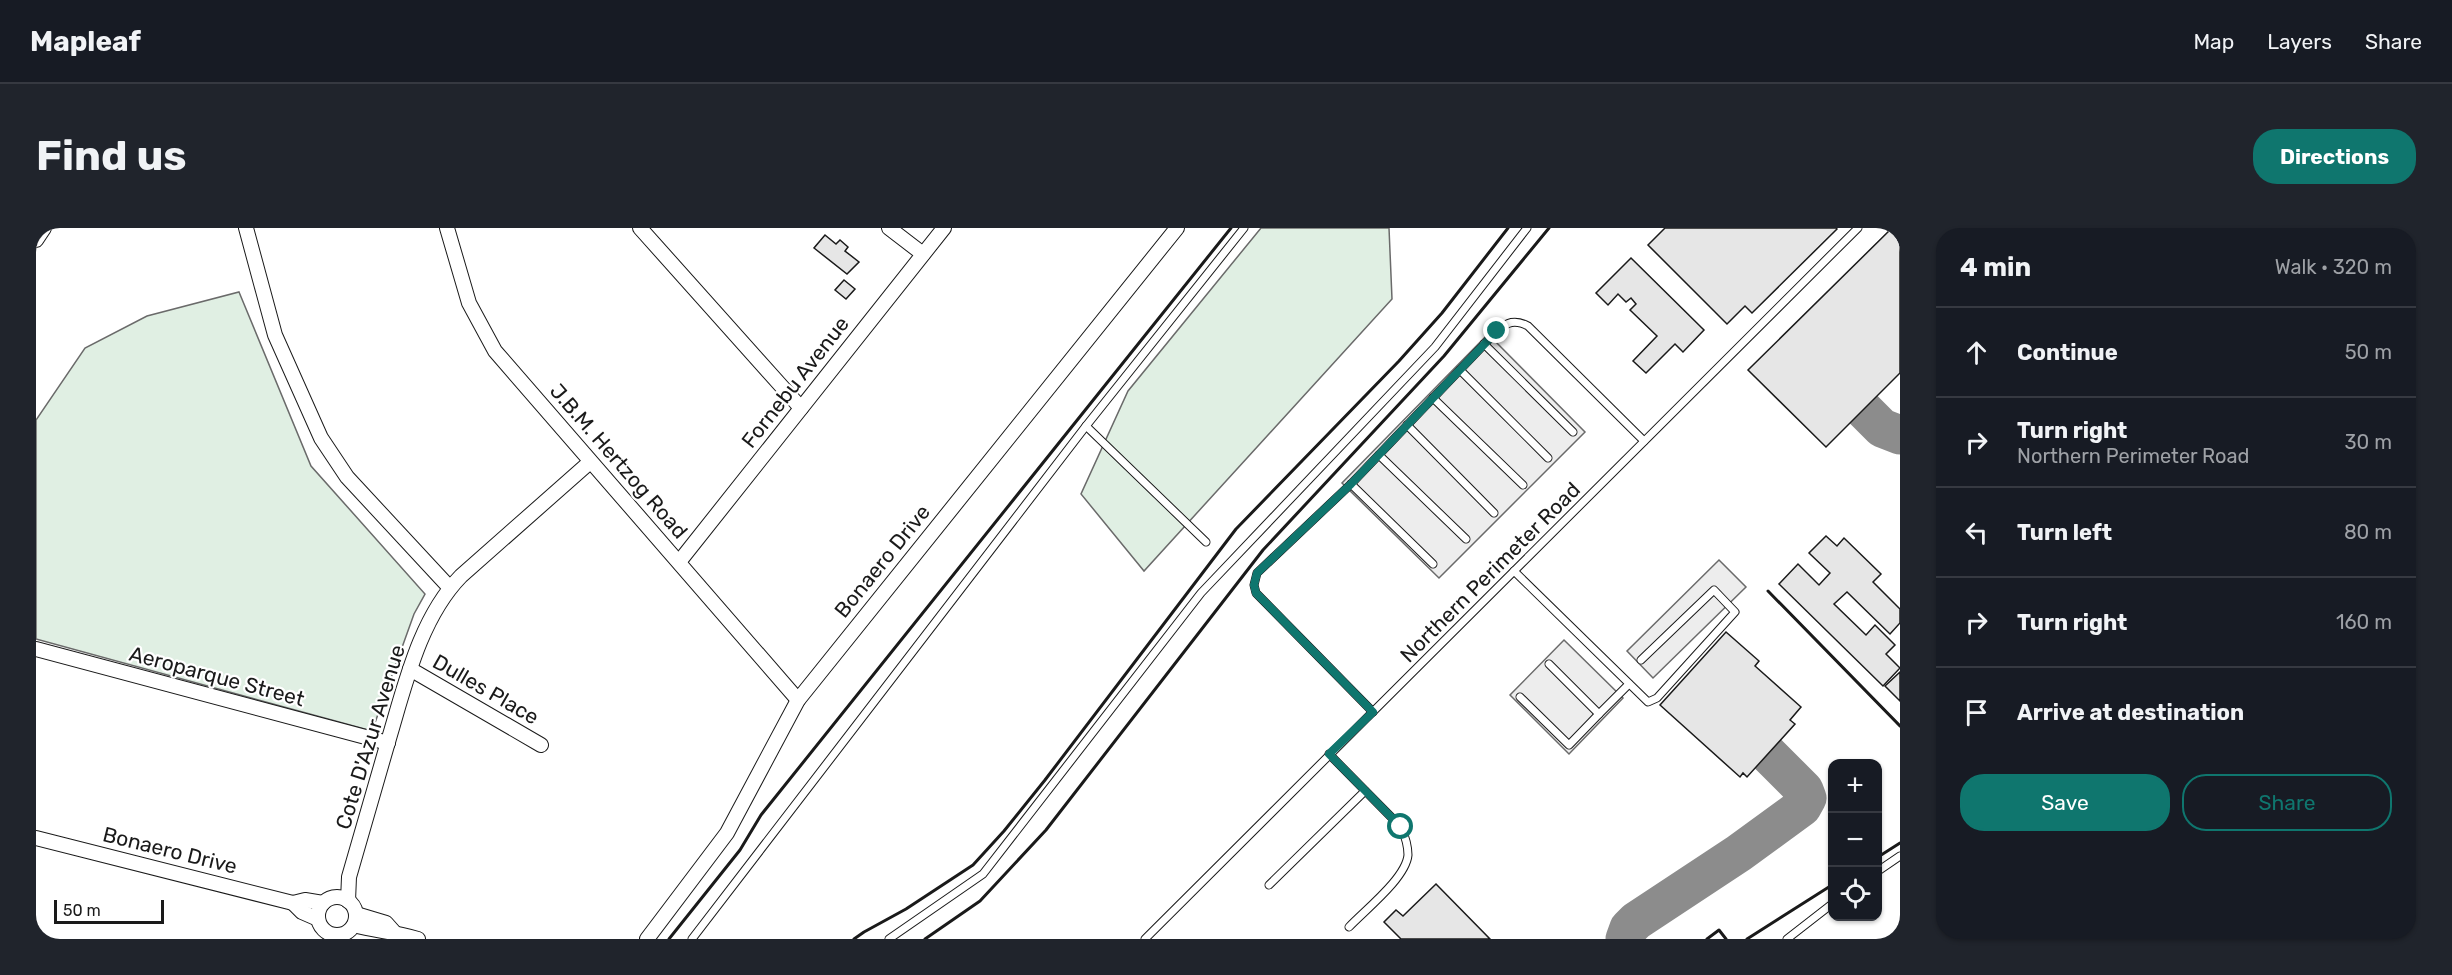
<!DOCTYPE html>
<html lang="en">
<head>
<meta charset="utf-8">
<style>
	body { margin:0; font-family:Rubik,sans-serif; background:#20242c; color:#f1f3f6 }
	.controls { position:absolute; right:18px; bottom:18px; display:grid; overflow:hidden; border-radius:12px; box-shadow:0 2px 4px #0004 }
	.controls button { width:54px; height:54px; display:grid; place-items:center; padding:0; border:0; border-bottom:2px solid #363941; background:#171b24; color:#f1f3f6; font:30px sans-serif }
	.scale { position:absolute; left:18px; bottom:15px; width:110px; box-sizing:border-box; padding-left:6px; border:3px solid #1a1a1a; border-top:0; font-size:16px; line-height:21px; white-space:nowrap; color:#1a1a1a; -webkit-text-stroke:4px #fff; paint-order:stroke }
	.stop { position:absolute; width:18px; height:18px; margin:-14px; border:4px solid #0f766e; border-radius:50%; background:#fff }
	.stop.end { background:#0f766e; border-color:#fff; box-shadow:0 2px 6px #0008 }
	.list { margin:0; padding:0; list-style:none }
	h2 { display:flex; justify-content:space-between; align-items:center; height:78px; margin:0; padding:0 24px; font-size:26px }
	h2 small { font-size:20px; font-weight:400; color:#9ea1a6 }
	.list li { display:grid; grid-template-columns:39px 1fr auto; gap:18px; align-items:center; box-sizing:border-box; height:90px; padding:0 24px; border-top:2px solid #363941 }
	.list b { display:block; font-size:22px; white-space:nowrap }
	.list p { margin:0; font-size:20px; white-space:nowrap; color:#9ea1a6 }
	.list em { font-size:20px; font-style:normal; color:#9ea1a6 }
	.actions { display:flex; gap:12px; padding:18px 24px }
	.actions a { flex:1; padding:14px 0; border:2px solid #0f766e; border-radius:24px; text-align:center; font-size:21px; color:#0f766e }
	.actions .main { background:#0f766e; color:#fff }
	.icon { flex:none; width:33px; height:33px; fill:none; stroke:currentColor; stroke-width:2; stroke-linecap:round; stroke-linejoin:round }
	.map { position:relative; flex:none; width:1864px; height:711px; overflow:hidden; border-radius:24px }
	header { display:flex; align-items:center; gap:36px; box-sizing:border-box; height:84px; padding:0 30px; background:#171b24; border-bottom:2px solid #363941 }
	header strong { font-size:28px }
	nav { display:flex; gap:33px; margin-inline-start:auto; font-size:21px }
	.intro { display:flex; align-items:center; justify-content:space-between; box-sizing:border-box; height:144px; padding:0 36px }
	h1 { margin:0; font-size:42px }
	.button { padding:15px 27px; border-radius:24px; background:#0f766e; color:#fff; font-size:21px; font-weight:700 }
	main { display:flex; gap:36px; padding:0 36px }
	aside { flex:1; background:#171b24; border-radius:24px; box-shadow:0 2px 4px #0004 }
	.map>svg:first-child { display:block }
	.green { fill:#e0efe3; stroke:#6a6a6a; stroke-width:1.5 }
	.parking { fill:#ededed; stroke:#6a6a6a; stroke-width:1.5 }
	.lines { fill:none; stroke-linecap:round; stroke-linejoin:round }
	.taxiway { stroke:#8c8c8c; stroke-width:39 }
	.building { fill:#e6e6e6; stroke:#1a1a1a; stroke-width:1.5 }
	.lane-casing { stroke:#1a1a1a; stroke-width:9 }
	.street-casing { stroke:#1a1a1a; stroke-width:16 }
	.lane { stroke:#fff; stroke-width:7 }
	.street { stroke:#fff; stroke-width:14 }
	.wall { stroke:#1a1a1a; stroke-width:3 }
	.route { stroke:#0f766e; stroke-width:8 }
	.labels { text-anchor:middle; dominant-baseline:central; stroke-width:4.5; stroke-linejoin:round; paint-order:stroke }
	.street-label { font-size:21px; fill:#1a1a1a; stroke:#fff }
</style>
</head>
<body>
<header>
<strong>Mapleaf</strong>
<nav><a>Map</a><a>Layers</a><a>Share</a></nav>
</header>
<div class="intro"><h1>Find us</h1><a class="button">Directions</a></div>
<main>
<div class="map">
<svg width="1864" height="711" viewBox="0 0 1864 711">
	<rect width="100%" height="100%" fill="#fff"/>
	<!-- green -->
	<g class="green">
		<path d="M1225,0H1353L1356,71L1108,343L1045,266L1092,163Z"/>
		<path d="M203,64L275,238L389,366L378,386L336,503L0,411V192L49,120L111,88Z"/>
	</g>
	<!-- parking -->
	<g class="parking">
		<path d="M1452,106L1549,204L1403,350L1306,255Z"/>
		<path d="M1683,332L1710,359L1617,450L1591,423Z"/>
		<path d="M1528,412L1587,470L1533,526L1474,467Z"/>
	</g>
	<g class="lines">
		<!-- taxiway -->
		<g class="taxiway">
			<path d="M1827,181L1846,200L1864,207"/>
			<path d="M1589,711L1593,700L1600,693L1703,625L1766,579L1771,570L1768,562L1732,526"/>
		</g>
	</g>
	<!-- building -->
	<g class="building">
		<path d="M1629,0H1800L1801,1L1716,85L1709,78L1691,96L1612,17Z"/>
		<path d="M1856,0H1864V145L1790,219L1712,142Z"/>
		<path d="M789,7L800,16L804,12L812,19L809,23L823,34L811,46L778,20Z"/>
		<path d="M1595,30L1668,102L1647,124L1639,116L1610,145L1597,133L1621,108L1594,82L1600,76L1595,70L1590,74L1582,66L1572,77L1560,65Z"/>
		<path d="M808,52L819,61L810,71L799,62Z"/>
		<path d="M1790,308L1801,318L1808,310L1845,346L1837,354L1864,381V395L1854,406L1811,364L1798,376L1830,407L1839,397L1859,417L1850,426L1864,440L1847,458L1743,356L1762,336L1783,357L1794,345L1773,325Z"/>
		<path d="M1690,404L1723,433L1719,438L1765,479L1754,492L1759,496L1711,549L1707,545L1704,549L1624,477Z"/>
		<path d="M1864,444V473L1849,458Z"/>
		<path d="M1400,656L1454,711H1365L1348,694L1360,682L1367,688Z"/>
	</g>
	<g class="lines">
		<defs>
			<g id="lane">
				<path d="M1448,116L1537,204"/>
				<path d="M1424,142L1512,230"/>
				<path d="M1397,170L1487,257"/>
				<path d="M1371,197L1458,285"/>
				<path d="M1050,198L1170,314"/>
				<path d="M1343,227L1430,311"/>
				<path d="M1315,256L1397,336"/>
				<path d="M1478,343L1612,474L1621,470L1699,384L1678,362L1605,432"/>
				<path d="M1513,436L1563,486L1593,456"/>
				<path d="M1484,469L1533,517L1563,486"/>
				<path d="M1337,484L1220,365L1218,357L1221,345L1315,256L1461,103C1471,94 1479,91 1492,98L1608,213"/>
				<path d="M1293,526L1365,599C1369,608 1372,616 1372,627C1370,650 1329,682 1313,699"/>
				<path d="M1842,643L1864,628"/>
				<path d="M1233,657L1329,563"/>
				<path d="M656,711L1050,198L1208,0"/>
				<path d="M853,711L947,646L1165,365L1399,119L1491,0"/>
				<path d="M1109,711L1822,0"/>
				<path d="M1751,711L1796,676"/>
			</g>
			<g id="street">
				<path d="M210,0L239,107L285,210L311,249L414,360"/>
				<path d="M411,0L433,75L459,123L762,472"/>
				<path d="M604,0L765,180"/>
				<path d="M853,0L887,26"/>
				<path d="M0,12L8,0"/>
				<path d="M643,334L908,0"/>
				<path d="M0,421L352,515"/>
				<path d="M374,441L505,517"/>
				<path d="M0,610L257,675L269,672L287,675"/>
				<circle cx="301" cy="688" r="19"/>
				<path d="M312,673L313,649C327,602 340,554 354,507C370,453 385,389 425,348L554,234"/>
				<path d="M257,675L266,684L282,691"/>
				<path d="M320,686L350,695L358,704"/>
				<path d="M318,697C340,703 360,704 382,711"/>
				<path d="M611,711L691,605L762,472L1141,0"/>
			</g>
		</defs>
		<!-- lane casing -->
		<use href="#lane" class="lane-casing"/>
		<!-- street casing -->
		<use href="#street" class="street-casing"/>
		<!-- lane -->
		<use href="#lane" class="lane"/>
		<!-- street -->
		<use href="#street" class="street"/>
		<!-- wall -->
		<g class="wall">
			<path d="M1732,363L1864,498"/>
			<path d="M1842,629L1864,615"/>
			<path d="M633,711L704,622L725,587L1195,0"/>
			<path d="M818,711L828,704L870,681L937,637L968,603L1009,552L1200,301L1363,133L1406,85L1472,0"/>
			<path d="M889,711L944,673L1010,602L1227,322L1408,128L1513,0"/>
			<path d="M1671,711L1683,702L1690,711"/>
			<path d="M1711,711L1796,657"/>
		</g>
	</g>
	<g class="lines">
		<!-- route -->
		<path class="route" d="M1365,599L1293,526L1337,484L1220,365L1218,357L1221,345L1315,256L1461,103"/>
	</g>
	<g class="labels">
		<!-- street labels -->
		<g class="street-label">
			<text transform="translate(759 154) rotate(-52)">Fornebu Avenue</text>
			<text transform="translate(583 233) rotate(49)">J.B.M. Hertzog Road</text>
			<text transform="translate(846 333) rotate(-51)">Bonaero Drive</text>
			<text transform="translate(1454 344) rotate(-45)">Northern Perimeter Road</text>
			<text transform="translate(181 448) rotate(15)">Aeroparque Street</text>
			<text transform="translate(450 461) rotate(30)">Dulles Place</text>
			<text transform="translate(334 509) rotate(-73)">Cote D'Azur Avenue</text>
			<text transform="translate(134 622) rotate(14)">Bonaero Drive</text>
		</g>
	</g>
</svg>
<div class="controls">
<button>+</button>
<button>−</button>
<button><svg class="icon" aria-label="locate" viewBox="0 0 24 24"><circle cx="12" cy="12" r="6"/><path d="M12 2v4M12 18v4M2 12h4M18 12h4"/></svg></button>
</div>
<div class="scale">50 m</div>
<div class="stop" style="left:1365px;top:599px"></div>
<div class="stop end" style="left:1461px;top:103px"></div>
</div>
<aside>
<h2>4 min<small>Walk · 320 m</small></h2>
<ul class="list">
<li><svg class="icon" aria-label="ahead" viewBox="0 0 24 24"><path d="M12 20V5M6 11l6-6 6 6"/></svg><div><b>Continue</b></div><em>50 m</em></li>
<li><svg class="icon" aria-label="right" viewBox="0 0 24 24"><path d="M7 20v-9h11M14 6l5 5-5 5"/></svg><div><b>Turn right</b><p>Northern Perimeter Road</p></div><em>30 m</em></li>
<li><svg class="icon" aria-label="left" viewBox="0 0 24 24"><path d="M17 20v-9H6M10 6l-5 5 5 5"/></svg><div><b>Turn left</b></div><em>80 m</em></li>
<li><svg class="icon" aria-label="right" viewBox="0 0 24 24"><path d="M7 20v-9h11M14 6l5 5-5 5"/></svg><div><b>Turn right</b></div><em>160 m</em></li>
<li><svg class="icon" aria-label="arrive" viewBox="0 0 24 24"><path d="M6 21V4h12l-3 4 3 4H6"/></svg><div><b>Arrive at destination</b></div></li>
</ul>
<div class="actions"><a class="main">Save</a><a>Share</a></div>
</aside>
</main>
</body>
</html>
